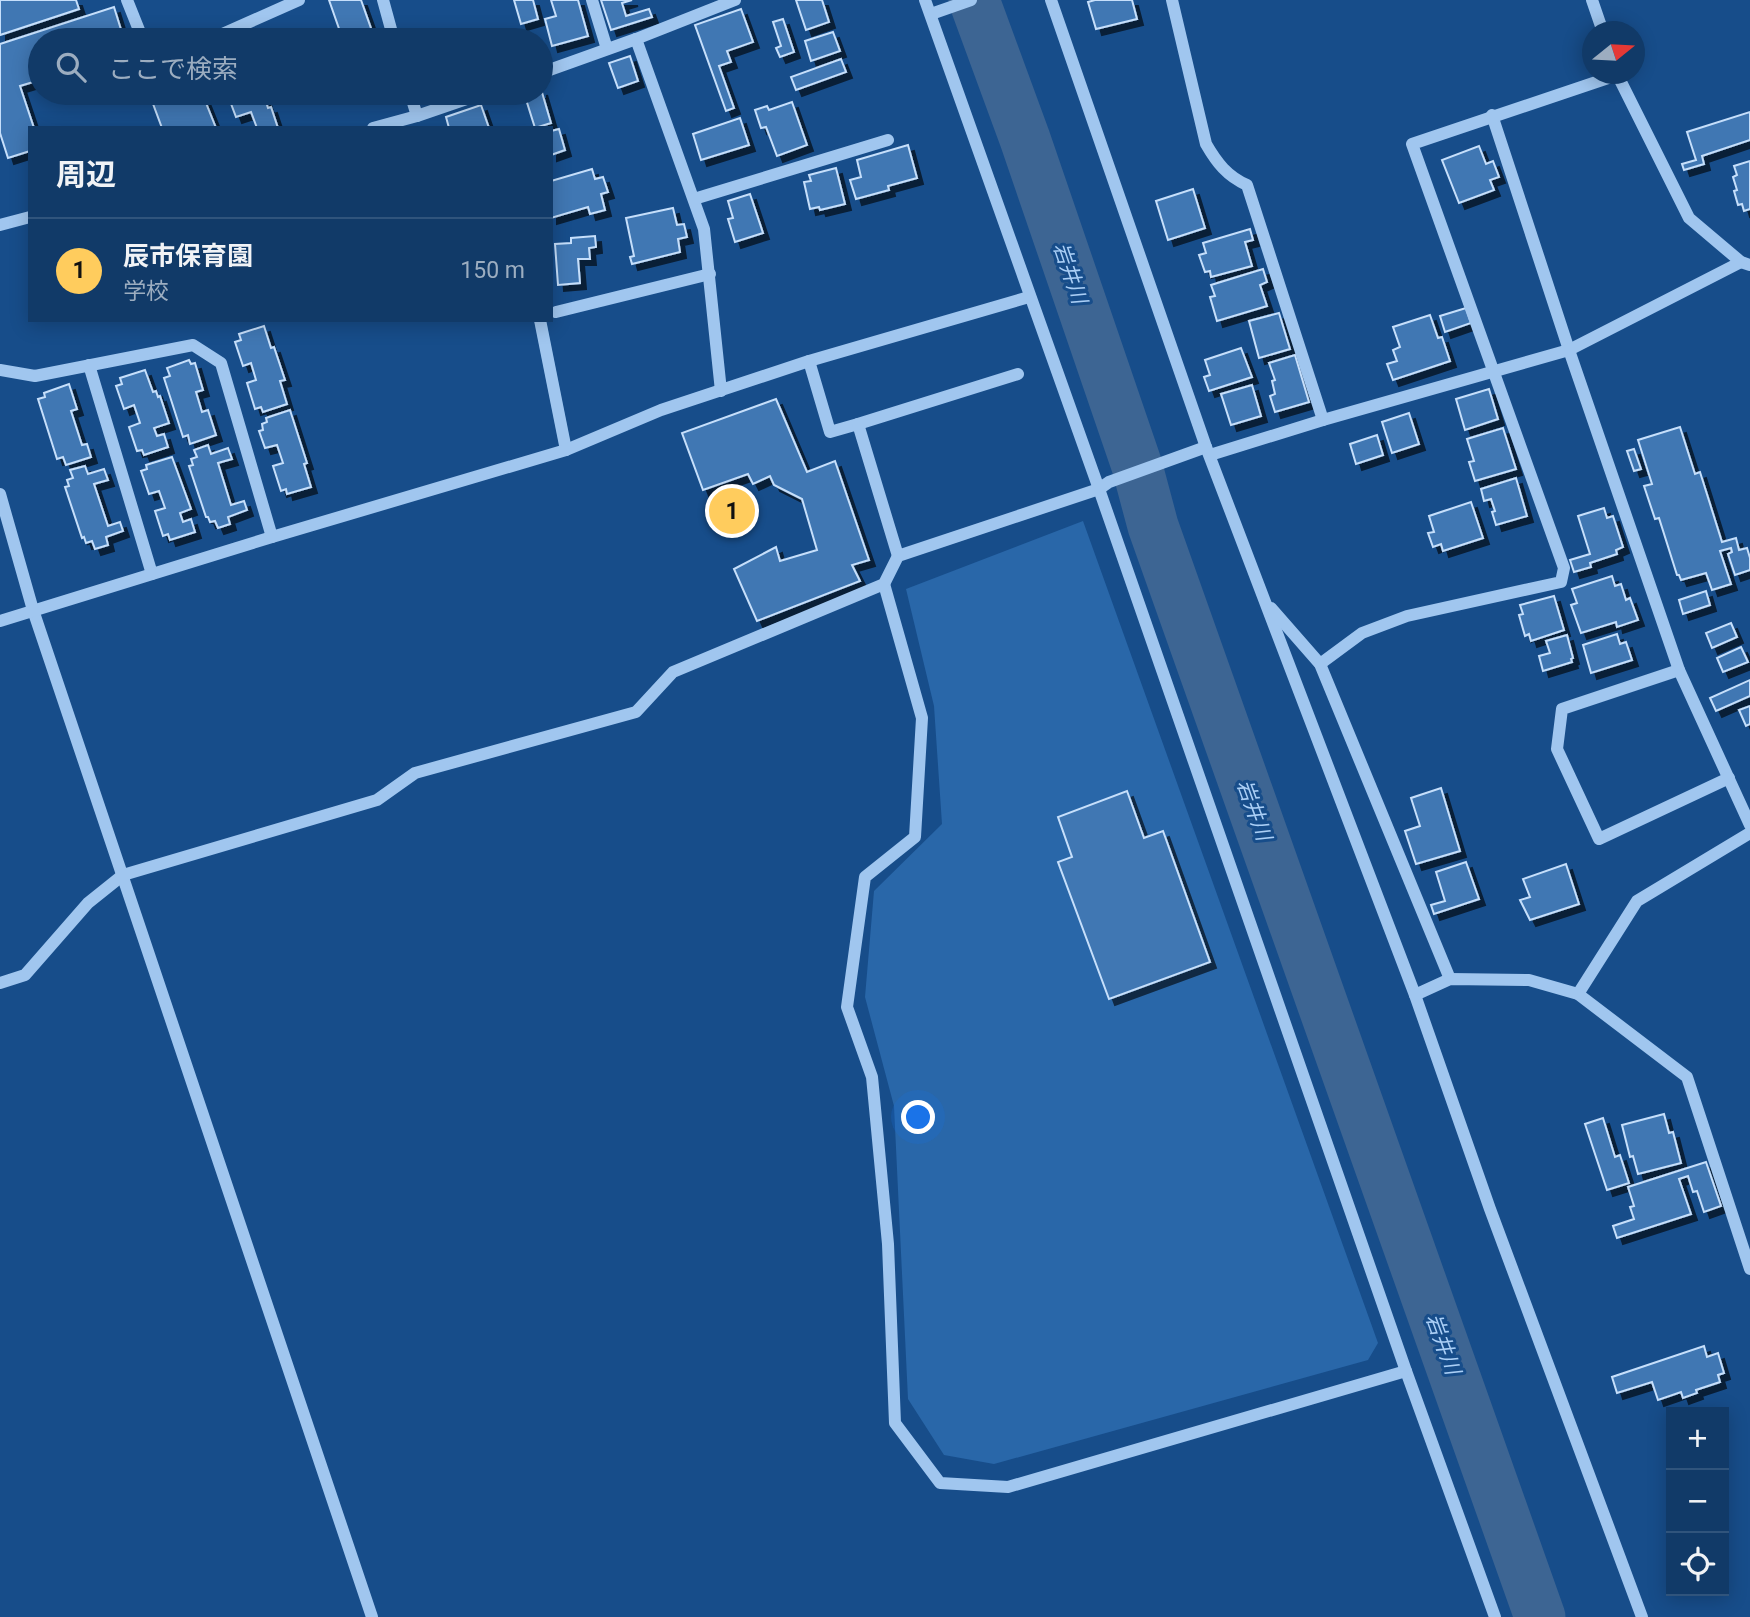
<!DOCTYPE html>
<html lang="ja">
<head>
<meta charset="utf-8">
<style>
	body { margin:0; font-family:Roboto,"Noto Sans JP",sans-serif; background:#1a416e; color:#f1f3f6 }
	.controls { position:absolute; right:21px; bottom:21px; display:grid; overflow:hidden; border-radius:0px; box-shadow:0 4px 18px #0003 }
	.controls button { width:63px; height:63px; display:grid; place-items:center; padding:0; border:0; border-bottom:2px solid #30547c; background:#113a68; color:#f1f3f6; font:35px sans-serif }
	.compass { position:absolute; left:1582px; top:21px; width:63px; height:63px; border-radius:50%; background:#113a68; box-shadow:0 4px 18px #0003; rotate:72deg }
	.you { position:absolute; left:919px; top:1118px; width:24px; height:24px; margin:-18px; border:5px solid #fff; border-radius:50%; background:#1a73e8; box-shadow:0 0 0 10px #1a73e833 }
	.badge { display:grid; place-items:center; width:46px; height:46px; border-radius:50%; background:#ffcc5d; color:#111; font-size:23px; font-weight:700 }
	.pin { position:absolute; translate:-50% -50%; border:4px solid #fff; box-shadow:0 2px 7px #0006 }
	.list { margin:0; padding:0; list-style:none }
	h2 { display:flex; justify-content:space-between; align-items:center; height:91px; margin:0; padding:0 28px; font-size:30px }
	h2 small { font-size:23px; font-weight:400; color:#9cadc0 }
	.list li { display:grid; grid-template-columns:46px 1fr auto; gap:21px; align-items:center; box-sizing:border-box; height:105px; padding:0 28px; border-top:2px solid #30547c }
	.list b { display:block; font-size:26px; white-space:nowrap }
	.list p { margin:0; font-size:23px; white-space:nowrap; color:#9cadc0 }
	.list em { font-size:23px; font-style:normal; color:#9cadc0 }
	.icon { flex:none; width:38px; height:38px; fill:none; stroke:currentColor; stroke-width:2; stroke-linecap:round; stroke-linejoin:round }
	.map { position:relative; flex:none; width:1750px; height:1617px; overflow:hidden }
	.search { position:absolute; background:#113a68; box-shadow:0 4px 18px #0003; left:28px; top:28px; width:525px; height:77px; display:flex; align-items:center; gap:18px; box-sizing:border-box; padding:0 24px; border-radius:38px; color:#9cadc0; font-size:26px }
	.panel { position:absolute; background:#113a68; box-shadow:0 4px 18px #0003; left:28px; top:126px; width:525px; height:196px; border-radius:0px }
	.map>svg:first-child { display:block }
	.green { fill:#2967a9 }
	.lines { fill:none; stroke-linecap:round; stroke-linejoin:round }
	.river { stroke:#3d6593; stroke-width:51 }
	.building { fill:#3f77b3; stroke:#c6dffb; stroke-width:2; filter:url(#shadow) }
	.minor { stroke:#a0c6ef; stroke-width:12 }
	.labels { text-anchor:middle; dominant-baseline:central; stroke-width:6; stroke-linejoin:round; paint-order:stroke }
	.water-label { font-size:21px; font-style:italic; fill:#abcff6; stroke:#174d8a }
</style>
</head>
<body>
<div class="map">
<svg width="1750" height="1617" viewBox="0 0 1750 1617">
	<defs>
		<filter id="shadow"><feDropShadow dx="6" dy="6" stdDeviation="0" flood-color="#0009"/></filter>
	</defs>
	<rect width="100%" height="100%" fill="#174d8a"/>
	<!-- green -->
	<path class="green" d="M1083,521L1378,1343L1368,1360L994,1464L944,1455L908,1399L894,1106L865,997L874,891L942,824L934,706L906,589Z"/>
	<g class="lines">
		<!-- river -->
		<path class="river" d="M974,0L1025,139L1137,466L1153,526L1540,1617"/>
	</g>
	<!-- building -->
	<g class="building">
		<path d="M0,0H76L79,9L0,35Z"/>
		<path d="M329,0H361L373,34L356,40H343Z"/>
		<path d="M514,0H533L538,19L521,24Z"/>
		<path d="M551,0H578L588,36L552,46L545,19L556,16Z"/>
		<path d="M601,0H632L622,3L626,16L649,9L652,17L611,30Z"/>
		<path d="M796,0H822L829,22L806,30Z"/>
		<path d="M1095,0H1132L1137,19L1096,29L1088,2Z"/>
		<path d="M114,7L123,36L109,40H40V80L20,86L34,128H30V151L8,158L0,133V44Z"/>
		<path d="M741,9L753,42L727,51L731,62L719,66L734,108L726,111L695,25Z"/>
		<path d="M783,19L794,52L780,57L776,48L781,46L773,22Z"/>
		<path d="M833,32L840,51L811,61L805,41Z"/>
		<path d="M630,56L638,81L618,88L609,63Z"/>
		<path d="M841,59L846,72L796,90L791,77Z"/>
		<path d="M541,89L551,123L535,128L524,93H541Z"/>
		<path d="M149,93H202L216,128H162Z"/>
		<path d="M227,93H263L268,108L271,107L278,128H257L251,112L236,117Z"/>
		<path d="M792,102L807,145L777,156L766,127L761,128L755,110L767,106L769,110Z"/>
		<path d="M481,105L489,128H449L446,117Z"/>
		<path d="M1750,112V140L1702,156L1704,164L1684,170L1682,164L1696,160L1687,132Z"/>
		<path d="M740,118L749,145L701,160L693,134Z"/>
		<path d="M559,129L565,150L551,155V131Z"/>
		<path d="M908,145L917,178L888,186L889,190L856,199L850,180L861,177L857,160Z"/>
		<path d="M1479,146L1486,164L1493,161L1499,177L1490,180L1494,190L1459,203L1442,160Z"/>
		<path d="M1750,161V209L1744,211L1742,204L1738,205L1734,191L1737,190L1733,177L1737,175L1734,166Z"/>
		<path d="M836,168L845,204L820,210L819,207L810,209L804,182L811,181L809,175Z"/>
		<path d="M592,169L595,179L603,177L608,192L601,194L605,210L590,214L588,207L551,218V181Z"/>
		<path d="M1193,189L1205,228L1168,240L1156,201Z"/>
		<path d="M750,194L763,233L735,242L728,219L733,218L728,201Z"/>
		<path d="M673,208L677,225L684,224L687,237L678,239L680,252L632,264L630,257L634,256L626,218Z"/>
		<path d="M1250,229L1253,240L1245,242L1252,266L1211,277L1210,271L1205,272L1199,255L1206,253L1203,243Z"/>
		<path d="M595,236L596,247L589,248L590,259H578L580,283L558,285L555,244L571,243V238Z"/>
		<path d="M1263,269L1267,282L1260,285L1267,306L1217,321L1210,297L1215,296L1211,285Z"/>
		<path d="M1466,308L1471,323L1445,332L1440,316Z"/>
		<path d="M1279,313L1290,349L1259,358L1249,321Z"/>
		<path d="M1430,315L1438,338L1442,337L1450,361L1393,380L1387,364L1397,361L1393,350L1400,347L1393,327Z"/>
		<path d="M264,326L271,348L274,347L285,380L280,381L287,404L263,412L261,407L255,409L247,383L256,380L251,363L243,366L235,342L241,340L239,334Z"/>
		<path d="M1241,348L1252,377L1209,391L1204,377L1210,375L1205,360Z"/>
		<path d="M1295,355L1309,402L1275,412L1270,396L1275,394L1272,381L1275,380L1269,363Z"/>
		<path d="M189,360L191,364L195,363L203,390L196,392L202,412L208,410L216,435L190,444L188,435L183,437L164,378L170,376L167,368Z"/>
		<path d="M145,370L153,392L156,391L158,397L160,396L169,423L154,428L157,436L164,434L168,447L144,455L142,450L137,451L129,427L140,423L134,405L124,409L116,386L122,384L120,378Z"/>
		<path d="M69,384L77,409L71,411L82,445L87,444L91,457L66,465L63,457L57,459L38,399L45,397L44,393Z"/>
		<path d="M1252,385L1261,416L1231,425L1221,394Z"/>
		<path d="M1489,389L1498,419L1465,430L1456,399Z"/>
		<path d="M776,399L807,472L835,461L869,560L852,565L860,581L757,621L734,569L776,547L780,561L817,550L802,499L774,485L770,476L753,484L748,474L703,490L682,433Z"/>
		<path d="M290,410L307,463L304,464L311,487L287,494L286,489L281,491L273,466L283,463L277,445L265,448L259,431L263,430L262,424L267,422L266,418Z"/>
		<path d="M1409,413L1419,444L1392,453L1382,422Z"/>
		<path d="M1680,427L1695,474L1700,472L1722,542L1736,538L1739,550L1747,548L1750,558V570L1735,575L1728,554L1732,552L1731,548L1720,551L1731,584L1712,590L1706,573L1681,580L1679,575H1677L1659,518L1655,519L1644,486L1652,484L1638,440Z"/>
		<path d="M1503,428L1516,469L1475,481L1469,462L1474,461L1467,439Z"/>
		<path d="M1377,435L1383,455L1356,464L1350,444Z"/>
		<path d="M208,445L211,454L228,448L232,459L218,463L231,505L244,501L247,510L228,517L230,524L218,528L215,521L210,522L208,517H206L189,466L193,465L191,459L197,457L194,450Z"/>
		<path d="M1634,449L1641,469L1634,471L1627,451Z"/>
		<path d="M172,457L191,509L180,513L183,522L191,519L195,532L170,540L168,534L163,536L155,511L165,508L159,491L149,494L141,471L147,469L146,465Z"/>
		<path d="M85,466L88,474L104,469L108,480L94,484L108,526L120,522L123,531L106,537L108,545L95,549L92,541L86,543L84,537L82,538L65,487L69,486L67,480L73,478L70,470Z"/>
		<path d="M1516,478L1527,516L1496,525L1492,512L1495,511L1491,499L1484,501L1481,489Z"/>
		<path d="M1471,502L1483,538L1443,551L1441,544L1433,547L1428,533L1434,532L1429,516Z"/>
		<path d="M1604,508L1607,518L1613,516L1623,547L1616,550L1617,554L1590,563L1591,567L1574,572L1570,560L1590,554L1578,516Z"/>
		<path d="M1612,576L1615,586L1621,584L1626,600L1630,598L1638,620L1617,627L1616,622L1581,633L1571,605L1577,603L1572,589Z"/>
		<path d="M1706,591L1710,605L1683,614L1679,600Z"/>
		<path d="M1554,596L1564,630L1531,641L1529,634L1525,636L1519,615L1523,614L1520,605Z"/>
		<path d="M1731,623L1737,637L1712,648L1706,633Z"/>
		<path d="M1617,634L1620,644L1626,642L1632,660L1591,673L1583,645Z"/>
		<path d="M1567,635L1573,658L1571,659L1572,662L1543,671L1539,656L1550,653L1546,641Z"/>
		<path d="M1741,647L1748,662L1723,672L1717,658Z"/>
		<path d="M1750,680V696L1716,711L1710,698Z"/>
		<path d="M1750,706V724L1746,726L1739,710Z"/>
		<path d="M1441,788L1460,851L1416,864L1405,831L1420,826L1411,798Z"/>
		<path d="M1127,791L1144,838L1163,831L1210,962L1109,999L1058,862L1072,857L1058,817Z"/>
		<path d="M1466,862L1479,899L1434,914L1431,905L1445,901L1436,872Z"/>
		<path d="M1566,864L1579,904L1530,920L1520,900L1530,897L1523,879Z"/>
		<path d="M1664,1114L1669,1133L1673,1132L1681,1163L1638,1174L1633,1156L1630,1157L1622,1125Z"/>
		<path d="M1603,1118L1615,1157L1620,1155L1629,1183L1607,1190L1585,1124Z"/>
		<path d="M1706,1162L1721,1206L1704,1212L1697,1191L1693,1192L1688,1176L1679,1179L1691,1214L1617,1238L1613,1226L1634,1219L1630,1207L1634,1206L1628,1187Z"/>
		<path d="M1704,1346L1707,1357L1718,1353L1724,1373L1718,1375L1720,1382L1696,1390L1697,1393L1683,1398L1681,1392L1658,1400L1652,1382L1617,1393L1612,1377Z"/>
	</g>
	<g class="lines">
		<!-- minor -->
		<g class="minor">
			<path d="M127,0L143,40"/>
			<path d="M383,0L394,40"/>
			<path d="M592,0L607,49"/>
			<path d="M925,0L1099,489L1406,1371L1495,1617"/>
			<path d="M1051,0L1206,447L1415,995L1490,1209L1642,1617"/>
			<path d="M1172,0L1206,144C1217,163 1227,176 1247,185L1323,420"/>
			<path d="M1592,0L1603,32"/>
			<path d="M931,14L971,0"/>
			<path d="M636,39L704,229L721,391"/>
			<path d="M209,40L299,0"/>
			<path d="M541,73L636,39L735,0"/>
			<path d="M1617,74L1689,218L1741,262L1750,265"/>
			<path d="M410,93L417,116"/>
			<path d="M1492,115L1569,350L1679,670L1750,825"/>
			<path d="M373,128L417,116L484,93"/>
			<path d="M694,199L888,140"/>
			<path d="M0,225L30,217"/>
			<path d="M556,312L710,274"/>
			<path d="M540,320L566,450"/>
			<path d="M809,361L830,432L858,424L898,556"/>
			<path d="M89,365L152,574"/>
			<path d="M0,370L35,376L193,345L221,363L272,537"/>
			<path d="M858,424L1018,374"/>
			<path d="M1210,455L1323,420L1569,350L1741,262"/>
			<path d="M0,494L33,610L372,1617"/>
			<path d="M884,584L922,718L915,837L865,877L847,1007L872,1077L888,1244L895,1423L940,1483L1008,1487L1406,1371"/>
			<path d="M1271,608L1320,664L1450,979"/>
			<path d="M0,621L272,537L566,450L661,410L809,361L1029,297"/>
			<path d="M1320,664L1362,633L1407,616L1561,582L1564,568L1412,144L1617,75"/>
			<path d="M1679,670L1562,709L1557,749L1599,839L1729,778"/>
			<path d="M0,983L25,975L88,903L123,875L377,800L415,773L636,712L673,672L884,584L898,556L1099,489L1109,482L1206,447"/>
			<path d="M1578,994L1637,901L1750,833"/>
			<path d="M1415,995L1450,979L1529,980L1578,994L1687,1077L1750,1269"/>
		</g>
	</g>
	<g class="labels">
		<!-- water labels -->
		<g class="water-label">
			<text transform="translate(1070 273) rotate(71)">岩井川</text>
			<text transform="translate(1254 810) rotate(70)">岩井川</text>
			<text transform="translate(1443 1344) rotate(70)">岩井川</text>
		</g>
	</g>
</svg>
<div class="controls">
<button>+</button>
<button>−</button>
<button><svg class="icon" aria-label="locate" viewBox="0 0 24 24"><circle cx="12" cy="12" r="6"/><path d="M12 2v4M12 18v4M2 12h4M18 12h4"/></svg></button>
</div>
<svg class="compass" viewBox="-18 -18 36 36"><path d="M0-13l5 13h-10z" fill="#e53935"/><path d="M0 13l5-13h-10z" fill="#9cadc0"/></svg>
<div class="you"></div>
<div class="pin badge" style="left:732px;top:511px">1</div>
<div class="search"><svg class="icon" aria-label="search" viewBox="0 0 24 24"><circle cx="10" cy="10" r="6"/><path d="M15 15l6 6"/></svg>ここで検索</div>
<section class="panel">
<h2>周辺<small></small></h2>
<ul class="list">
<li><span class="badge">1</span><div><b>辰市保育園</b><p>学校</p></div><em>150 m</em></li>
</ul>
</section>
</div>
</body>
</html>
